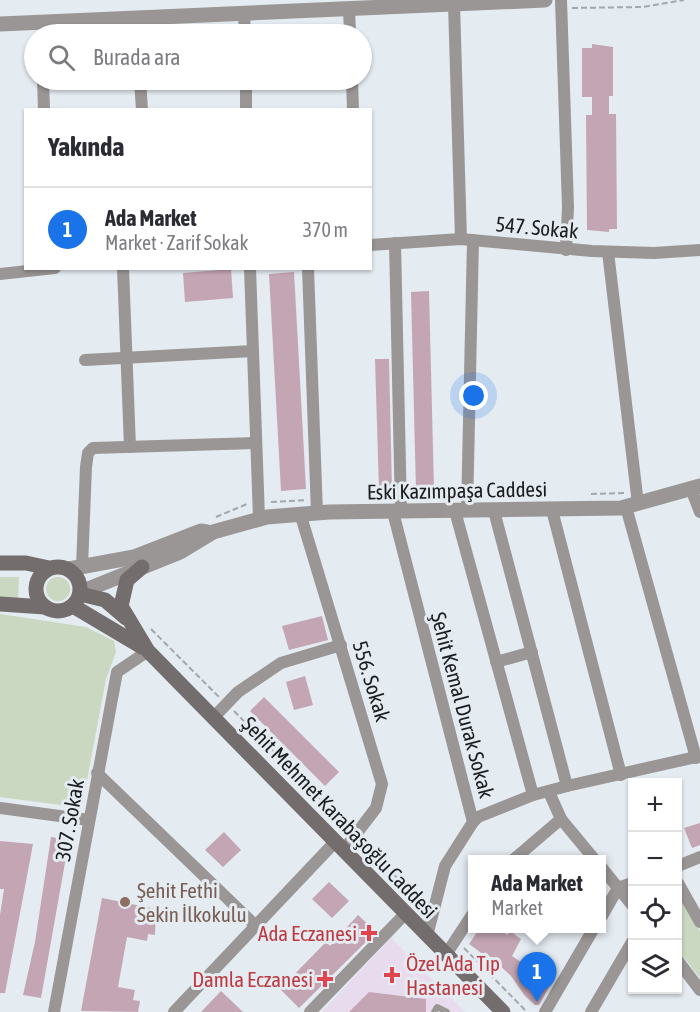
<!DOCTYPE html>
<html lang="tr">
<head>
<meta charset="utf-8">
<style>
	body { margin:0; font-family:"Asap Condensed",sans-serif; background:#f7f7f7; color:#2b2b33 }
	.controls { position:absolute; right:18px; bottom:18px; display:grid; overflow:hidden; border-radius:0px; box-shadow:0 2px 4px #0004 }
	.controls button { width:54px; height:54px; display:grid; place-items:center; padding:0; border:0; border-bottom:2px solid #e1e1e2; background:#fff; color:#2b2b33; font:30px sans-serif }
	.you { position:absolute; left:474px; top:396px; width:21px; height:21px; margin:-15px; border:4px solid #fff; border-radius:50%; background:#1a73e8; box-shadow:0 0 0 9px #1a73e833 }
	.badge { display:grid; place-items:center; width:39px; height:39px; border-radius:50%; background:#1a73e8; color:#fff; font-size:20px; font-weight:700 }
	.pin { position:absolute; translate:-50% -50px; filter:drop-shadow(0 2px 3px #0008) }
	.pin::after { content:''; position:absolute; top:32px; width:21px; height:18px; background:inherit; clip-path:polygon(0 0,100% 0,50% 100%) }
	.popup { position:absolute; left:468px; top:855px; width:138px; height:78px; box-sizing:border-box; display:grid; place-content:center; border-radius:0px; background:#fff; filter:drop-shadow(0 2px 4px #0005); font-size:20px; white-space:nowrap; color:#7c7c81 }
	.popup b { font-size:22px; color:#2b2b33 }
	.popup::after { content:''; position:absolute; left:50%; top:100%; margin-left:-12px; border:12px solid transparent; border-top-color:#fff }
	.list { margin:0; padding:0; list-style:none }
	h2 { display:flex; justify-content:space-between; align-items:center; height:78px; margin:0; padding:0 24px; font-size:26px }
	h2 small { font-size:20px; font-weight:400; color:#7c7c81 }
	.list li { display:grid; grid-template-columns:39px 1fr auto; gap:18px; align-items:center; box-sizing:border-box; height:84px; padding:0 24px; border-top:2px solid #e1e1e2 }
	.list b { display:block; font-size:22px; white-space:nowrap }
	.list p { margin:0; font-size:20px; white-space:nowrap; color:#7c7c81 }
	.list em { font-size:20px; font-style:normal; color:#7c7c81 }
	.icon { flex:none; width:33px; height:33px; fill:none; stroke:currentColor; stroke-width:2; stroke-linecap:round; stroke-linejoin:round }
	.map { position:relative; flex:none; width:700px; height:1012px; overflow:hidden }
	.search { position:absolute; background:#fff; box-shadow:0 2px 4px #0004; left:24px; top:24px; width:348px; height:66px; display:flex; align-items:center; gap:15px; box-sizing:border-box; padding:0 21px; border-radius:33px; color:#7c7c81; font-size:22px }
	.panel { position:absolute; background:#fff; box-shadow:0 2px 4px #0004; left:24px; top:108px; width:348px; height:162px; border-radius:0px }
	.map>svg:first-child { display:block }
	.medical { fill:#e9dbee }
	.green { fill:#cad7c1 }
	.building { fill:#c4a5b4 }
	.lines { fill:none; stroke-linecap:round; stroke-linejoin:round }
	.path { stroke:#a3a8ad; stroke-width:2; stroke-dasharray:6 3; stroke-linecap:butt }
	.service { stroke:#9a9695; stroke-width:6 }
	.minor { stroke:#9a9695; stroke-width:12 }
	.tertiary { stroke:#9a9695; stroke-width:15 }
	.secondary { stroke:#736d6d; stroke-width:15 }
	.education-dot { fill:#8d6e63; stroke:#e4ebf1; stroke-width:2 }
	.health-dot { fill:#e0444e; stroke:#e4ebf1; stroke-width:2 }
	.labels { text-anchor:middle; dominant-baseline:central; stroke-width:6; stroke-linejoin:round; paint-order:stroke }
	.street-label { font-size:21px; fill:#1a1c1f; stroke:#e4ebf1 }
	.education-label { font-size:21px; fill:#785e54; stroke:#e4ebf1; text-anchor:start }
	.health-label { font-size:21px; fill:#be3a42; stroke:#e4ebf1; text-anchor:end }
</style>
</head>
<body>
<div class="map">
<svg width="700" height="1012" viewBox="0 0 700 1012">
	<rect width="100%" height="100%" fill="#e4ebf1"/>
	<!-- medical -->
	<path class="medical" d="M391,938L465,1012H322Z"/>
	<!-- green -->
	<g class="green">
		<circle cx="58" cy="589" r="12"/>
		<path d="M0,577H19L18,600L0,598Z"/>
		<path d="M0,614L86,627L114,641L116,652L106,679L83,802L76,807L0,797Z"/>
		<path d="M678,891L700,931V978L678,950Z"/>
	</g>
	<!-- building -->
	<g class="building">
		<path d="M592,44L613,47V96H609V114H616L617,229H609V232L587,230L586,115H592V97H582V48H592Z"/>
		<path d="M231,269L233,298L185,302L183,273Z"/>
		<path d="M294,272L306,489L281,491L269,274Z"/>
		<path d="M429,291L434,490L416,491L411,292Z"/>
		<path d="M375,359H389L392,490H379Z"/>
		<path d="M322,616L328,640L289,650L282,626Z"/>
		<path d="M305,676L313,705L294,710L286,682Z"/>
		<path d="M264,697L339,772L325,786L250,711Z"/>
		<path d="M700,823V845L692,848L684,828Z"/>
		<path d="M224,832L241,850L223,867L205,850Z"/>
		<path d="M51,837L69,840L41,998L23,995L35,942Z"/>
		<path d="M0,841L33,844L5,993H0V915L4,889H0Z"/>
		<path d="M329,882L349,901L332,918L312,899Z"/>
		<path d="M102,898L156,909L155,935L148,934L147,941L127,937L118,987L135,990L133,1000L140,1001L138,1012L81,1011Z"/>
		<path d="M358,915L376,932L299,1008L280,989L326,942L330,946Z"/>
		<path d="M480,928H498L507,935L510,931L521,939L512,956L536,972L538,967L556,974L539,1005H535L525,996L511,976L485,952L484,955L469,944Z"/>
		<path d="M221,991L243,1012H201Z"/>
		<path d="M369,992L426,999V1012H349Z"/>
	</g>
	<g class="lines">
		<!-- path -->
		<g class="path">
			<path d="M572,8L642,7L684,0"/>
			<path d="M591,494L625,493"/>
			<path d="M271,502L307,500"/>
			<path d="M216,517L247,504"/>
			<path d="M151,629L219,697"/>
			<path d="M234,711L348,827"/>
			<path d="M363,841L422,905"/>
			<path d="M464,948L527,1012"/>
		</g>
		<!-- service -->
		<path class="service" d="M434,1012L437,1007L447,1012"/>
		<!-- minor -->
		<g class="minor">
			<path d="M561,0L568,207L566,250"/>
			<path d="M454,4L461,239"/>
			<path d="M349,9L350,34"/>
			<path d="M244,13L245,34"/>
			<path d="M138,18L139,34"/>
			<path d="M43,80L44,110"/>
			<path d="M140,80L142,110"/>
			<path d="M246,80V110"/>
			<path d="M352,80L353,110"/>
			<path d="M395,243L401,511"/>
			<path d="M370,245L461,239L592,251L654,253L700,250"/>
			<path d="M608,252L638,504"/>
			<path d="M123,268L130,447"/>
			<path d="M250,268L259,518"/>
			<path d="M308,268L317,513"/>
			<path d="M0,274L55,268"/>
			<path d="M85,360L253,351"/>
			<path d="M691,489L700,512"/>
			<path d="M626,507L696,758"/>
			<path d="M552,510L621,775"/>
			<path d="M455,511L533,795"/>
			<path d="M467,511L473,240"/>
			<path d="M494,511L567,786"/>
			<path d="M393,512L473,822L445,866L427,936"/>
			<path d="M300,513L382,784L376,808L343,851"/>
			<path d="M82,567L86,467L88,453L93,448L256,443"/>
			<path d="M496,662L532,652"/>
			<path d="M214,717L238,692L281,663L341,645"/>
			<path d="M97,773L256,926"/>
			<path d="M549,792L561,819L595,860"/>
			<path d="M0,808L89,820"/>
			<path d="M473,822L478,817L533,795L567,786L700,756"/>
			<path d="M513,860L561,819"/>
			<path d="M678,866L700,857"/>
			<path d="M602,868L632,905"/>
			<path d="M678,883L700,922"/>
			<path d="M602,916L618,888L632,883"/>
			<path d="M445,956L472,915"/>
			<path d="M678,961L700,990"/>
			<path d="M54,1012L117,672L148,651"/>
			<path d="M174,1012L335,842"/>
			<path d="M310,1012L405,914"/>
			<path d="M545,1012L594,928"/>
			<path d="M591,1012L632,942"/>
		</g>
		<!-- tertiary -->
		<g class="tertiary">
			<path d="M0,24L545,0"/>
			<path d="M69,569L134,557L201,531L207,532"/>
			<path d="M81,592L180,552L213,532L267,517L329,512L621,508L700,486"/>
		</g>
		<!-- secondary -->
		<g class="secondary">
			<path d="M0,563H26L49,568"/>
			<circle cx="58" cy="589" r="22"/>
			<path d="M142,567L127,580L121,606L148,651L503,1012"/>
			<path d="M80,594L105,600L126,618"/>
			<path d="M0,604L45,607"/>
			<path d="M73,606L142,647"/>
		</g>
	</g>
	<!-- markers -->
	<circle class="education-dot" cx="125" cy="902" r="6"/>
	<g class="health-dot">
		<path d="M366 924h6v6h6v6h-6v6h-6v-6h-6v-6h6z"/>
		<path d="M389 966h6v6h6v6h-6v6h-6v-6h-6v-6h6z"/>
		<path d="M322 970h6v6h6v6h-6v6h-6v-6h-6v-6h6z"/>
	</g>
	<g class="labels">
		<!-- street labels -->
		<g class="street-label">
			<text transform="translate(537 227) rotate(5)">547. Sokak</text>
			<text transform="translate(457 490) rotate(-1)">Eski Kazımpaşa Caddesi</text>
			<text transform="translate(372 681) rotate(73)">556. Sokak</text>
			<text transform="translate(463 705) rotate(75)">Şehit Kemal Durak Sokak</text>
			<text transform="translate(340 817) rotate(46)">Şehit Mehmet Karabaşoğlu Caddesi</text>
			<text transform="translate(69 820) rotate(-80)">307. Sokak</text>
		</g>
		<!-- education labels -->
		<g class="education-label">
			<text x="137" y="890">Şehit Fethi<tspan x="137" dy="24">Sekin İlkokulu</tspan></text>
		</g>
		<!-- health labels -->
		<g class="health-label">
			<text x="357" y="933">Ada Eczanesi</text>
			<text x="406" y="963" text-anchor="start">Özel Ada Tıp<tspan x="406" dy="24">Hastanesi</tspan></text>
			<text x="313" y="979">Damla Eczanesi</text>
		</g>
	</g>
</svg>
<div class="controls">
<button>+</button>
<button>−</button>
<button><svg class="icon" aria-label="locate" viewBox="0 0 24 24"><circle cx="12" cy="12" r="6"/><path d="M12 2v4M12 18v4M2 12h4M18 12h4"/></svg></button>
<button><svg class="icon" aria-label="layers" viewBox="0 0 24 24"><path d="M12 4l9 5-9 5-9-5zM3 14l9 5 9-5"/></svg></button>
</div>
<div class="you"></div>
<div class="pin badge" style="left:537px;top:1002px">1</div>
<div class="popup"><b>Ada Market</b>Market</div>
<div class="search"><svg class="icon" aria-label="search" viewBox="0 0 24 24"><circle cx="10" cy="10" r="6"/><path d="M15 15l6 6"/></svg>Burada ara</div>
<section class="panel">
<h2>Yakında<small></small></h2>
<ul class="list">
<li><span class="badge">1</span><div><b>Ada Market</b><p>Market · Zarif Sokak</p></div><em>370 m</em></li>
</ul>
</section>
</div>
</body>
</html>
